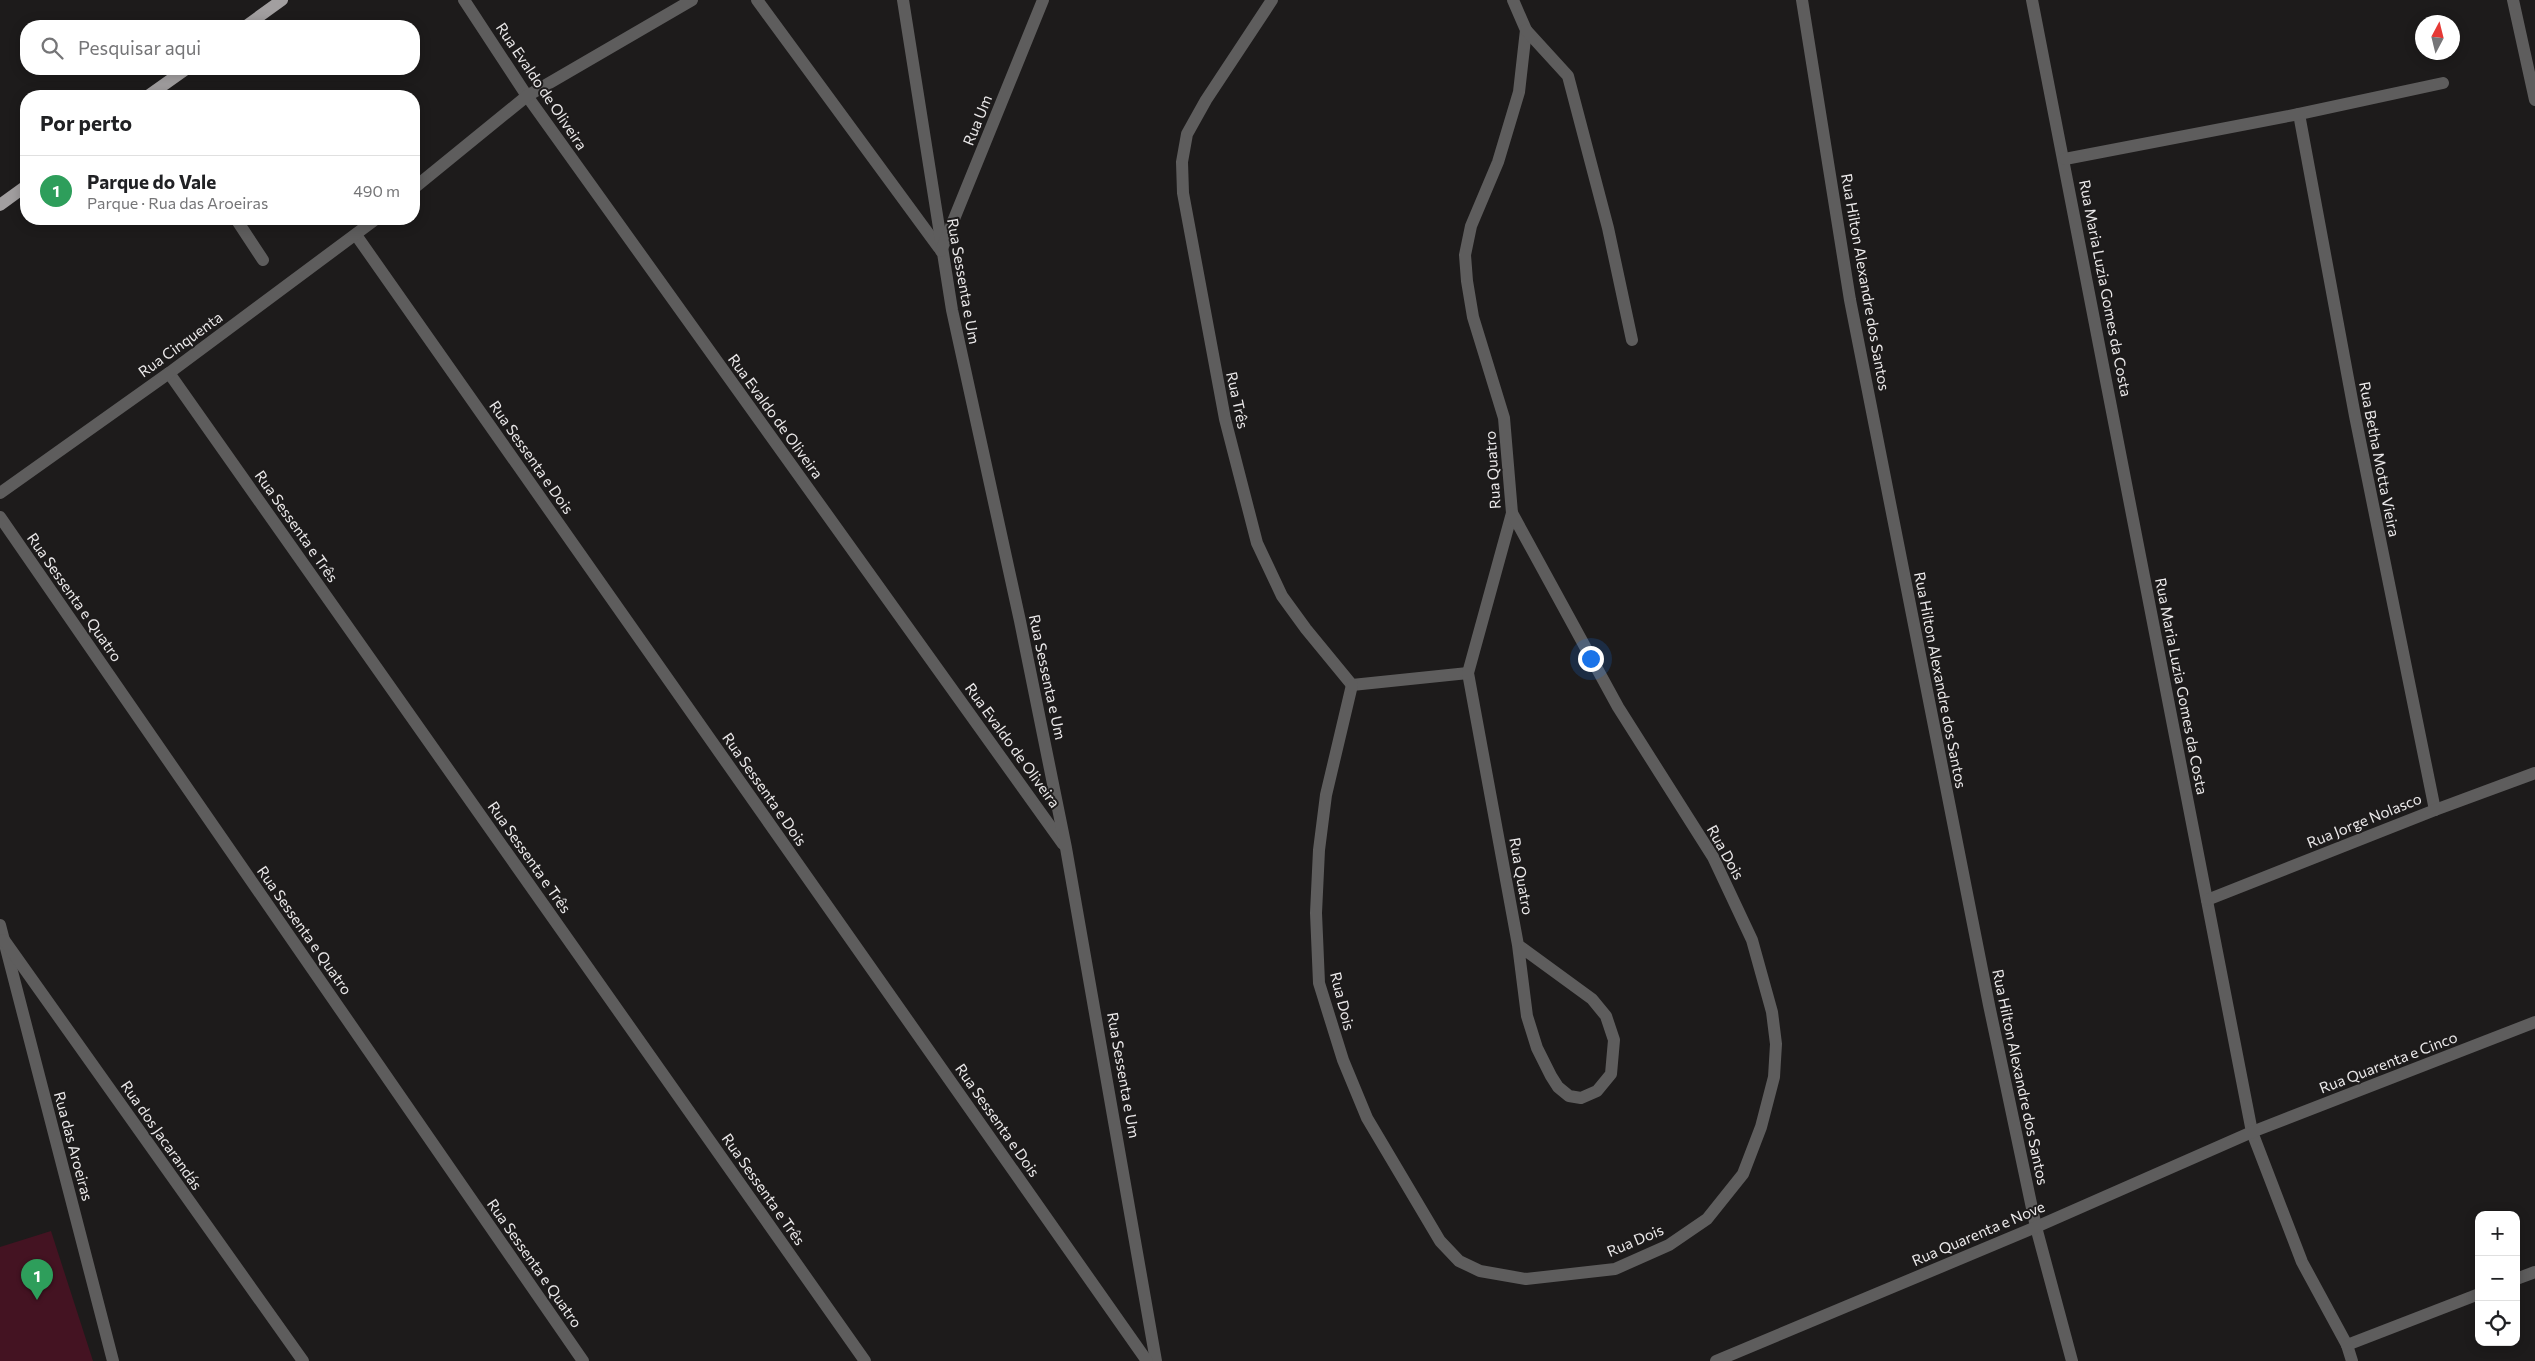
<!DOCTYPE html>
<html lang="pt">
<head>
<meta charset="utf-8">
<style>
	body { margin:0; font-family:Commissioner,sans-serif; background:#f6f6f6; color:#202124 }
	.controls { position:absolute; right:15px; bottom:15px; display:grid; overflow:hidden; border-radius:10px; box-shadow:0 2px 12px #0003 }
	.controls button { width:45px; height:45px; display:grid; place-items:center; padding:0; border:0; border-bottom:1px solid #e0e0e0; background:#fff; color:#202124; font:25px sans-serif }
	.compass { position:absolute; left:2415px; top:15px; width:45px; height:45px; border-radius:50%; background:#fff; box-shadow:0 2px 12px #0003; rotate:7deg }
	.you { position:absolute; left:1590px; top:658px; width:18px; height:18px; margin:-12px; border:4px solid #fff; border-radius:50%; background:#1a73e8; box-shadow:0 0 0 8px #1a73e833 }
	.badge { display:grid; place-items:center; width:32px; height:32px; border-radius:50%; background:#db2777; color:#fff; font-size:16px; font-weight:700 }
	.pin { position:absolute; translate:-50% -41px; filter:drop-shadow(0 1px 2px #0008) }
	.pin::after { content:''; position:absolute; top:26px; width:18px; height:15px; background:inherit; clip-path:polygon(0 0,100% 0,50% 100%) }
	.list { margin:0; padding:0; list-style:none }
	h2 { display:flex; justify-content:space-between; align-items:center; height:65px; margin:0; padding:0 20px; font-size:21px }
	h2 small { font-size:16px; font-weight:400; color:#757577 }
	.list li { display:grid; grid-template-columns:32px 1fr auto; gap:15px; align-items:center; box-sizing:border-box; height:70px; padding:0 20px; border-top:1px solid #e0e0e0 }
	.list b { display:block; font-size:19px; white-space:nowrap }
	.list p { margin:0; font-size:16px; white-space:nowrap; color:#757577 }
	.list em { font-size:16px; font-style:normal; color:#757577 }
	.icon { flex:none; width:28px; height:28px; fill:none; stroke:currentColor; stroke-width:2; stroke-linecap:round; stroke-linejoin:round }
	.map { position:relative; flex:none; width:2535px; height:1361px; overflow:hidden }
	.search { position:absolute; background:#fff; box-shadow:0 2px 12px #0003; left:20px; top:20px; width:400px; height:55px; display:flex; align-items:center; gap:12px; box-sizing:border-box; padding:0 18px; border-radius:20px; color:#757577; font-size:19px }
	.panel { position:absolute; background:#fff; box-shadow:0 2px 12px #0003; left:20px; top:90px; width:400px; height:135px; border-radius:20px }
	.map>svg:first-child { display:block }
	.green { fill:#441322 }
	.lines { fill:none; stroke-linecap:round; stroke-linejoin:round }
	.minor { stroke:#5e5d5d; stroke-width:12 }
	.major { stroke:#a29fa0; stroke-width:12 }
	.labels { text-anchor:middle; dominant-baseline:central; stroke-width:4; stroke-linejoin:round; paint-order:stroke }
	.street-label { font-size:15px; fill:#ebe9ea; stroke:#1d1b1b }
</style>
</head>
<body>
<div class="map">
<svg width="2535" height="1361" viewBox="0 0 2535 1361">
	<rect width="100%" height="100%" fill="#1d1b1b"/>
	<!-- green -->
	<path class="green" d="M51,1231L93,1361H0V1247Z"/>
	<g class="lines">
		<!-- minor -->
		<g class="minor">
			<path d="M464,0L527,96L1063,844"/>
			<path d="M757,0L939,248"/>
			<path d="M903,0L952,310L1020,621L1066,848L1156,1361"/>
			<path d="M1272,0L1206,100L1187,134L1182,162L1183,193L1225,419L1257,543L1282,596L1306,629L1352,685L1468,673"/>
			<path d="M1513,0L1526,30L1519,92L1498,162L1471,226L1465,255L1467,281L1473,317L1504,418L1512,513L1468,673L1518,945L1527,1016L1537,1048L1551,1076L1558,1087L1569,1096L1581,1098L1597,1091L1611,1074L1614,1040L1606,1016L1592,999L1518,945"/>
			<path d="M1802,0L1850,300L1989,1005L2036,1227L2072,1361"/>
			<path d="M2032,0L2252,1132L2302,1262L2347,1345L2352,1361"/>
			<path d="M2513,0L2535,100"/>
			<path d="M1526,30L1568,76L1608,228L1632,340"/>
			<path d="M2299,114L2355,416L2435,810"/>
			<path d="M2065,159L2299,114L2443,83"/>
			<path d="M414,188L527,96L692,0"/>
			<path d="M236,219L263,260"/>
			<path d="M356,235L1147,1361"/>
			<path d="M941,251L1043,0"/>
			<path d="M169,373L865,1361"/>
			<path d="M0,493L169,373L376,219"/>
			<path d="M0,517L583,1361"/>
			<path d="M1352,685L1326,795L1319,850L1316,913L1319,983L1343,1060L1367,1118L1440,1241L1459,1261L1480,1271L1526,1279L1615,1269L1669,1245L1707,1219L1743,1174L1761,1127L1774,1077L1776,1044L1772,1012L1752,940L1713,857L1618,707L1512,513"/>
			<path d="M2207,900L2435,810L2535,773"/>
			<path d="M0,925L113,1361"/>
			<path d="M4,940L303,1361"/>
			<path d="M2516,1279L2535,1272"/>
			<path d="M2347,1345L2479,1294"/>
			<path d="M1716,1361L2036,1227L2252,1132L2535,1022"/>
		</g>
		<!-- major -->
		<g class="major">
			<path d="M246,26L282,0"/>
			<path d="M148,96L186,69"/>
			<path d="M0,205L26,186"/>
		</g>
	</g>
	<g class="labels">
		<!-- street labels -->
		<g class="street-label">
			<text transform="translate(542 86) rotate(56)">Rua Evaldo de Oliveira</text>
			<text transform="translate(977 120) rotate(-68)">Rua Um</text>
			<text transform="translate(964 281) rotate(80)">Rua Sessenta e Um</text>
			<text transform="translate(1866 282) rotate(80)">Rua Hilton Alexandre dos Santos</text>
			<text transform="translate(2106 288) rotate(79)">Rua Maria Luzia Gomes da Costa</text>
			<text transform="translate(180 344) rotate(-36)">Rua Cinquenta</text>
			<text transform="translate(1238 400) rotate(78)">Rua Três</text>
			<text transform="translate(776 416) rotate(54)">Rua Evaldo de Oliveira</text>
			<text transform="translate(532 457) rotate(55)">Rua Sessenta e Dois</text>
			<text transform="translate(2380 459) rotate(79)">Rua Betha Motta Vieira</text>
			<text transform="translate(1492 470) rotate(-94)">Rua Quatro</text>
			<text transform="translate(297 526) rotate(55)">Rua Sessenta e Três</text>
			<text transform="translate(75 597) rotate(55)">Rua Sessenta e Quatro</text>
			<text transform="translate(1048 677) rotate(78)">Rua Sessenta e Um</text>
			<text transform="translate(1941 680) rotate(79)">Rua Hilton Alexandre dos Santos</text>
			<text transform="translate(2182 686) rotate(79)">Rua Maria Luzia Gomes da Costa</text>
			<text transform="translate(1013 745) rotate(54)">Rua Evaldo de Oliveira</text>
			<text transform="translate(765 789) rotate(55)">Rua Sessenta e Dois</text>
			<text transform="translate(2364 820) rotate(-22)">Rua Jorge Nolasco</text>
			<text transform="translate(1726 852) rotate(61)">Rua Dois</text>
			<text transform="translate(530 857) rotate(55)">Rua Sessenta e Três</text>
			<text transform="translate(1522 876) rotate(80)">Rua Quatro</text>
			<text transform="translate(305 930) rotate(55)">Rua Sessenta e Quatro</text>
			<text transform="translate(1343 1001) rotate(76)">Rua Dois</text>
			<text transform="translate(2388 1062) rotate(-21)">Rua Quarenta e Cinco</text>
			<text transform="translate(1124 1075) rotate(80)">Rua Sessenta e Um</text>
			<text transform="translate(2021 1077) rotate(78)">Rua Hilton Alexandre dos Santos</text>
			<text transform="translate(998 1120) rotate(55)">Rua Sessenta e Dois</text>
			<text transform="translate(162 1135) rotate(55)">Rua dos Jacarandás</text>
			<text transform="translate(74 1146) rotate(75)">Rua das Aroeiras</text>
			<text transform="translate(764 1189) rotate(55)">Rua Sessenta e Três</text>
			<text transform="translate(1978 1233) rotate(-23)">Rua Quarenta e Nove</text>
			<text transform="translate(1635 1240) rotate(-23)">Rua Dois</text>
			<text transform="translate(535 1263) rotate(55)">Rua Sessenta e Quatro</text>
		</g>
	</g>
</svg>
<div class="controls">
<button>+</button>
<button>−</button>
<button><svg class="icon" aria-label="locate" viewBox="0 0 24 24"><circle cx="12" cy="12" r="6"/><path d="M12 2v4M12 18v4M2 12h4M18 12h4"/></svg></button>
</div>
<svg class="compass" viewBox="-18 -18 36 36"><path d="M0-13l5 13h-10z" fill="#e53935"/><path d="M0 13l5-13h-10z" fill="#757577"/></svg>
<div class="you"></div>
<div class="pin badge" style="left:37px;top:1300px;background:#2e9e5b">1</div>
<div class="search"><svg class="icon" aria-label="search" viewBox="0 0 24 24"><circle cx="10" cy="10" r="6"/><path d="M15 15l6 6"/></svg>Pesquisar aqui</div>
<section class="panel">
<h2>Por perto<small></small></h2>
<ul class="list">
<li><span class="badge" style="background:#2e9e5b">1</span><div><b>Parque do Vale</b><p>Parque · Rua das Aroeiras</p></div><em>490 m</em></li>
</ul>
</section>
</div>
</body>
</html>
